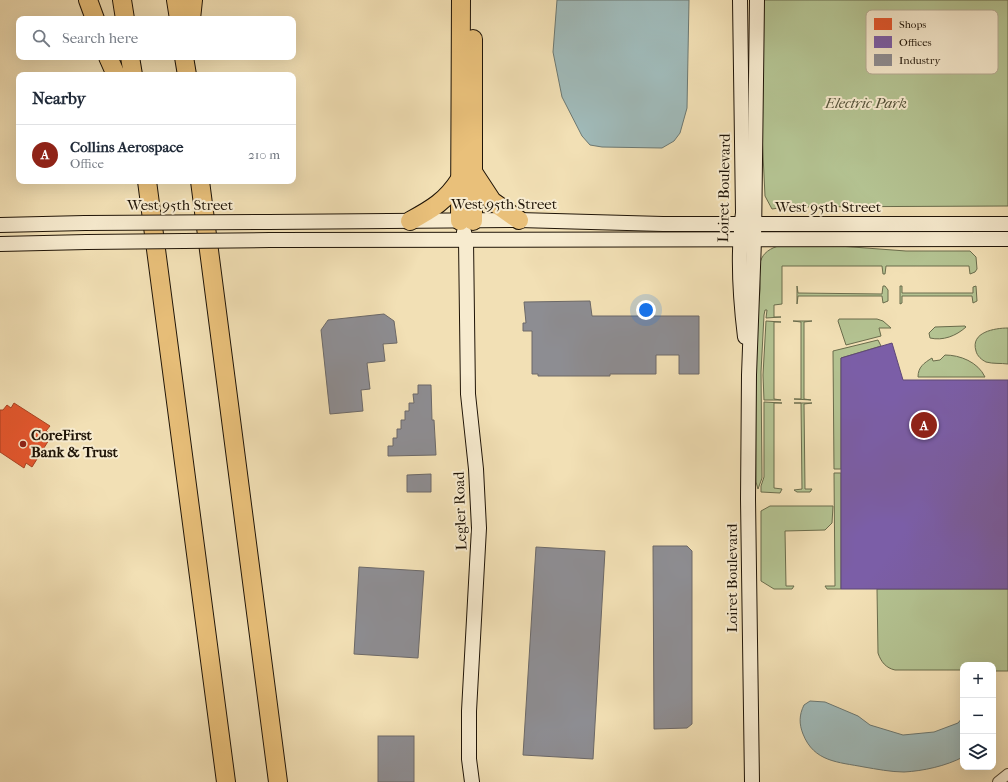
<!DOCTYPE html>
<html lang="en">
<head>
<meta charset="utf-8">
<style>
	body { margin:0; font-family:"IM FELL French Canon",serif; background:#f6f6f7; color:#1f2937 }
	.controls { position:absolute; right:12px; bottom:12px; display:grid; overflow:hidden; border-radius:8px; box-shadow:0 4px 16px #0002 }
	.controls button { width:36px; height:36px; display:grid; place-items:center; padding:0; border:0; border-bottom:1px solid #e0e1e3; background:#fff; color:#1f2937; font:20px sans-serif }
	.you { position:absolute; left:646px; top:310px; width:14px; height:14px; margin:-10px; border:3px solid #fff; border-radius:50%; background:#1a73e8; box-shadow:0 0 0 6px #1a73e833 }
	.badge { display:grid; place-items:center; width:26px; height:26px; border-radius:50%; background:#8f2418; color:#fff; font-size:13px; font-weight:700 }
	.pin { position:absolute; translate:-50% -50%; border:2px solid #fff; box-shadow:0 1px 4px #0006 }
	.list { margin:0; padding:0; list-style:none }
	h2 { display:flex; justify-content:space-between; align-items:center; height:52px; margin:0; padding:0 16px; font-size:17px }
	h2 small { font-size:13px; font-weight:400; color:#747a83 }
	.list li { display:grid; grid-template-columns:26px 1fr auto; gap:12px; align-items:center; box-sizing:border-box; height:60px; padding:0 16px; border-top:1px solid #e0e1e3 }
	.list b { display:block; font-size:15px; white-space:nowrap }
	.list p { margin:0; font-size:13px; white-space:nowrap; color:#747a83 }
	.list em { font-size:13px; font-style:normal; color:#747a83 }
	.icon { flex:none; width:22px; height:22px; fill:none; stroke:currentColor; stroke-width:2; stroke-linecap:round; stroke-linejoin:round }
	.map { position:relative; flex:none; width:1008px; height:782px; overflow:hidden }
	.search { position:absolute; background:#fff; box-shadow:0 4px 16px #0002; left:16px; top:16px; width:280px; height:44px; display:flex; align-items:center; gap:10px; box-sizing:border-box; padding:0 14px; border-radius:8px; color:#747a83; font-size:15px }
	.panel { position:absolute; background:#fff; box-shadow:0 4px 16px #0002; left:16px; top:72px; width:280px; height:112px; border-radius:8px }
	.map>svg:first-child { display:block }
	.green { fill:#b4c392; stroke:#6a6c4c }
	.water { fill:#a0bab9; stroke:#6c7872 }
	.shops { fill:#e4572e; stroke:#a94322 }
	.offices { fill:#7b5ea7; stroke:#5f4877 }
	.industry { fill:#8d8d92; stroke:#6c6968 }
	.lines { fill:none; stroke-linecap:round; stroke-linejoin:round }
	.street-casing { stroke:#544732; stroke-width:12 }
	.secondary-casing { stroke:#1f1407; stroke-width:16 }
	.highway-casing { stroke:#1f1407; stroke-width:20 }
	.street { stroke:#f7ebcf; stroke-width:10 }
	.secondary { stroke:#f7ebcf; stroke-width:14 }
	.highway { stroke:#e9c07a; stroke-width:18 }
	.secondary-bridge-casing { stroke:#1f1407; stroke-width:16; stroke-linecap:butt }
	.secondary-bridge { stroke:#f7ebcf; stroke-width:14 }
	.poi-dot { fill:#8f2418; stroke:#f7ebcf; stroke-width:1.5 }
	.labels { text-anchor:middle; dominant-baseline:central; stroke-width:4; stroke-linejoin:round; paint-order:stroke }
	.park-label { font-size:15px; font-style:italic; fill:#535138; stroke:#f7ebcf }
	.street-label { font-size:15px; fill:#1f1407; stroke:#f7ebcf }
	.poi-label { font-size:15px; font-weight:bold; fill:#1f1407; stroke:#f7ebcf; text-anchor:start }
	.key { fill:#f7ebcf; stroke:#b6aa93; stroke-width:1 }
	.key-label { font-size:11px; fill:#1f1407 }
</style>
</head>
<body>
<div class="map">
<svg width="1008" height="782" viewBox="0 0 1008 782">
	<rect width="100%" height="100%" fill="#f2e0b5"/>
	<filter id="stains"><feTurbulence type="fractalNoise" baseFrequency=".005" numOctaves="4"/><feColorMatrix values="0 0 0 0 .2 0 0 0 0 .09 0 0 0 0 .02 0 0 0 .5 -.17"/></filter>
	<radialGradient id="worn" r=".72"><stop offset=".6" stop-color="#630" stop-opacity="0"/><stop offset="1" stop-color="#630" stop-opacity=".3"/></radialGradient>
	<!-- green -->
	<g class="green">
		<path d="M760,0H1008V206L786,207L772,209L765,196L761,113Z"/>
		<path d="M778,246H839L906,251H970L976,257L977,269L975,272L970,274L969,266H886L885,274H883L882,266H782V304L774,305V317H781L766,318L767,310H765L764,315L761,372L762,478L758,489L756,482L755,317C757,308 760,299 760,289C760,270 754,254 778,246Z"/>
		<path d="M797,286L798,293L882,294L883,286H885L888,290V301L883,303L882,296H798L797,304Z"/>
		<path d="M900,286H902V293H973V287L976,286L977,301L973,303L972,296H902V303L900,304Z"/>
		<path d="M839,319H877L883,321L891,328H879L881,336L846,345L838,321Z"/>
		<path d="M766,321L781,322H774V399L781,400H764L763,375Z"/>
		<path d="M793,321H812L804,322V399L811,400L794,399H801V322Z"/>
		<path d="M935,327L965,326L966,327C956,336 943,341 930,338L929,333Z"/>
		<path d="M1008,328V364C1001,363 993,364 986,362C982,360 977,356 976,351C970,332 995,328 1008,328Z"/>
		<path d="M878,340L881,346L841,358V469H834L833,351Z"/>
		<path d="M945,355C960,355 978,362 985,377H918C918,367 924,363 932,358L933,361L940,360Z"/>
		<path d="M764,402L782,403H774V488L782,489L780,493L761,492V486L764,477Z"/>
		<path d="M794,403H812L804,404L805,489H812L810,492H797L794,490L802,489L801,403Z"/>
		<path d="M834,473H841V589H827L825,586H835Z"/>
		<path d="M770,506H833L832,523L825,530L785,531L786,586H794L792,589H774L761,581V511Z"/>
		<path d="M877,589H1008V671H993V665H963V670H895C886,668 881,662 878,653Z"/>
	</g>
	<!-- water -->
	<g class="water">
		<path d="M557,0H689L687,108L680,133L674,141L662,148L602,147L590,145L582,136L562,97L553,52Z"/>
		<path d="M810,701L825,702L858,716L870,725L903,735L934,732L958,723L963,717V757C946,766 923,771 904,772C891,772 876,769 864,767C838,762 814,762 803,734C799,724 799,715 804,705Z"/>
	</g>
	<!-- shops -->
	<path class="shops" d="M14,403L50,426L46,431L52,435L32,467L26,463L24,468L0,452V410H3L7,405L11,408Z"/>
	<!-- offices -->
	<path class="offices" d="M892,343L903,380H1008V589H841V358Z"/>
	<!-- industry -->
	<g class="industry">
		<path d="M590,301L592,316H699V374H679V355H656V374H610V376H538V374H532V331H523V323H526L524,302Z"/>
		<path d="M384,314L394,321L397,343L383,344L385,361L367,363L370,389L361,390L363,411L330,414L321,330L328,320Z"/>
		<path d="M418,385H431L432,420H434L436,455L388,456V446H393V438H397V429H401V420H405V411H409V403H414L413,394H418Z"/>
		<path d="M431,474V492H407V475Z"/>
		<path d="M653,546H687L692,551V724L687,728L654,729Z"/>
		<path d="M536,547L605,551L593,759L523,755Z"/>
		<path d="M359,567L424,571L418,658L354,654Z"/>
		<rect x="378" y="736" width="36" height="46"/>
	</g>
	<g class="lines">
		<defs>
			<path id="street" d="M998,782L1008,774"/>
			<g id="secondary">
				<path d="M740,0L743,213C737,254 740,296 745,337"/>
				<path d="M268,222L519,220L663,224H1008"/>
				<path d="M0,225L85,223"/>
				<path d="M464,232L466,240L468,394L476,469L479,528L469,711V759L472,782"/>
				<path d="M270,240L1008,239"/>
				<path d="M0,244L87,242"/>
				<path d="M752,782L748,499L749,375L754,240L757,0"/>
			</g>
			<g id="highway">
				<path d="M88,0L95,19"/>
				<path d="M122,0L125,19"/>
				<path d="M176,0L179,19"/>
				<path d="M191,19L193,0"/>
				<path d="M108,57L116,75"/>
				<path d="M130,57L133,75"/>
				<path d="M184,57L187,75"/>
				<path d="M473,172L492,201L519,220"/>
				<path d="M147,181L226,782"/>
				<path d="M200,181L278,782"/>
				<path d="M410,221C432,209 446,201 460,179"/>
				<path d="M460,221L461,0"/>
				<path d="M473,221V39"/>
			</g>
		</defs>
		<!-- street casing -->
		<use href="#street" class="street-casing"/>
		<!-- secondary casing -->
		<use href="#secondary" class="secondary-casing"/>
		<!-- highway casing -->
		<use href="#highway" class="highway-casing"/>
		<!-- street -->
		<use href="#street" class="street"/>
		<!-- secondary -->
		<use href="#secondary" class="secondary"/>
		<!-- highway -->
		<use href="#highway" class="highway"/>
		<defs>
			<g id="secondary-bridge">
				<path d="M85,223L268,222"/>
				<path d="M87,242L270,240"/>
			</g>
		</defs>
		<!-- secondary-bridge casing -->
		<use href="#secondary-bridge" class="secondary-bridge-casing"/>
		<!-- secondary-bridge -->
		<use href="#secondary-bridge" class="secondary-bridge"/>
	</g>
	<!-- markers -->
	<circle class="poi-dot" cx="23" cy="444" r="4"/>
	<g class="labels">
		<!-- park labels -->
		<g class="park-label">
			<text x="866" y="103">Electric Park</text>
		</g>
		<!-- street labels -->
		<g class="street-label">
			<text transform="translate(724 188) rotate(-89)">Loiret Boulevard</text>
			<text x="504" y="204">West 95th Street</text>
			<text x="180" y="205">West 95th Street</text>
			<text x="828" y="207">West 95th Street</text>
			<text transform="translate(460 511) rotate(-92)">Legler Road</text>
			<text transform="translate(732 578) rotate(-90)">Loiret Boulevard</text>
		</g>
		<!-- poi labels -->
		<g class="poi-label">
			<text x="31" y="435">CoreFirst<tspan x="31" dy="17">Bank &amp; Trust</tspan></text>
		</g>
	</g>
	<!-- legend -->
	<rect x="866" y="10" width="132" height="64" rx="6" class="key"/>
	<rect x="874" y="18" width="18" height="12" fill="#e4572e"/>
	<rect x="874" y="36" width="18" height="12" fill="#7b5ea7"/>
	<rect x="874" y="54" width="18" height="12" fill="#8d8d92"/>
	<g class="key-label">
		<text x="899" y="28">Shops</text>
		<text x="899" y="46">Offices</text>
		<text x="899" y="64">Industry</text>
	</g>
	<rect width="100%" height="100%" filter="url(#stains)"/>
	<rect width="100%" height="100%" fill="url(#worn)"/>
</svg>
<div class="controls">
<button>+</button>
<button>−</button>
<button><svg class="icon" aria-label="layers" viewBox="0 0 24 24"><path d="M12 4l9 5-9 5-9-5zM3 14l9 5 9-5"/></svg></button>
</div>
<div class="you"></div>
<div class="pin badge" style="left:924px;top:425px">A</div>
<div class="search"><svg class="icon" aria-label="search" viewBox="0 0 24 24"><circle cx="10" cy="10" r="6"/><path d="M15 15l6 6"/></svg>Search here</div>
<section class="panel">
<h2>Nearby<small></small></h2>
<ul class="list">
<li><span class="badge">A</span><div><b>Collins Aerospace</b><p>Office</p></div><em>210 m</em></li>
</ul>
</section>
</div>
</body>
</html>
